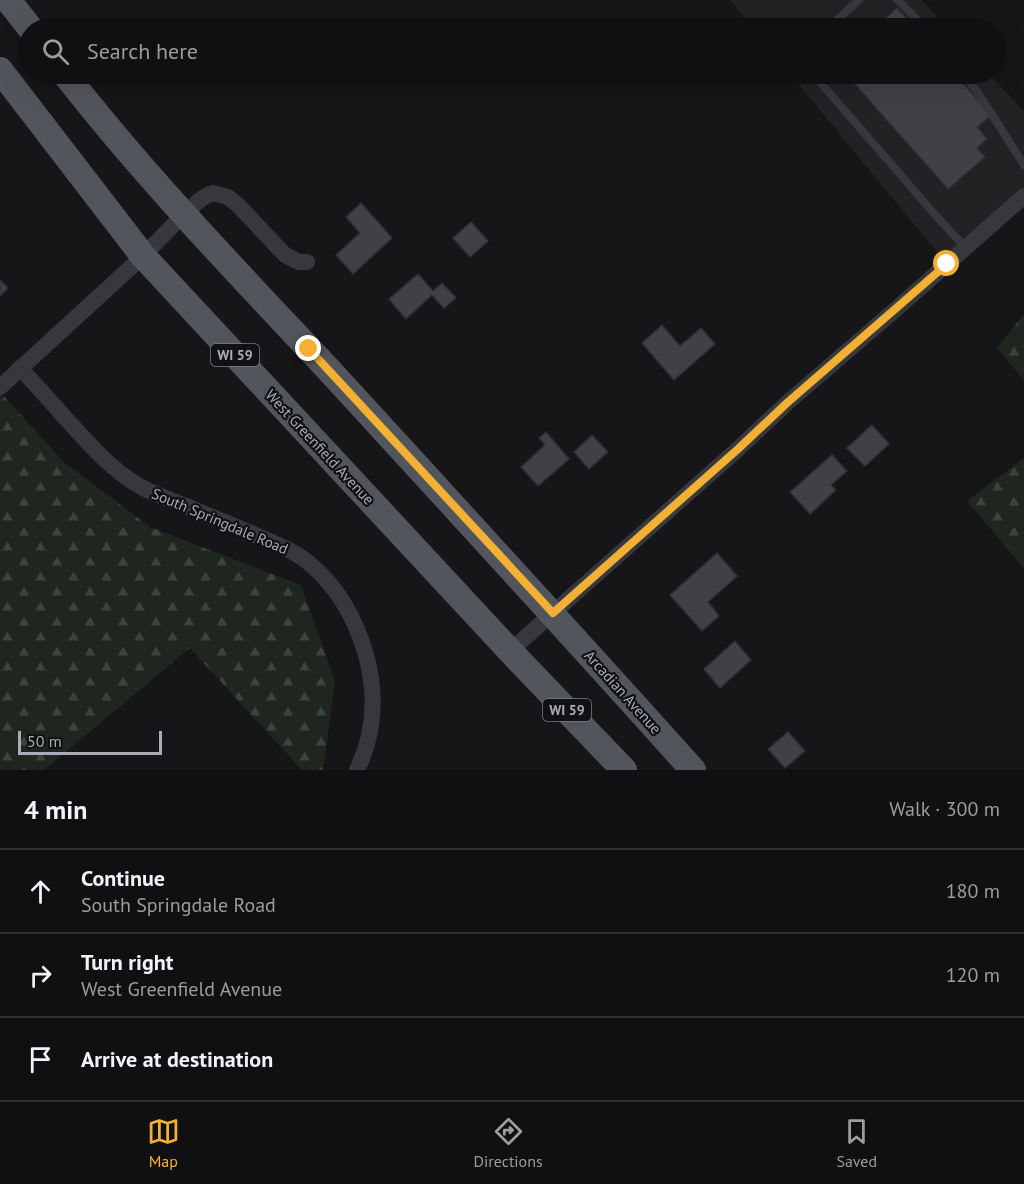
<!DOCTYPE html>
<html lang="en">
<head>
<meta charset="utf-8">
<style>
	body { margin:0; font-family:"PT Sans",sans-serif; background:#19191b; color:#f1f3f6 }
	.scale { position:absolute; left:18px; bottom:15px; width:144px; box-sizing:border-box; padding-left:6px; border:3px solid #a8adb8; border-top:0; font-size:16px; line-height:21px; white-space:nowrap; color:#a8adb8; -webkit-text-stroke:4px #111113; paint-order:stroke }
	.stop { position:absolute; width:18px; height:18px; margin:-14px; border:4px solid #f2b134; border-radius:50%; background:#fff }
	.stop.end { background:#f2b134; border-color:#fff; box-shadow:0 2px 6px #0008 }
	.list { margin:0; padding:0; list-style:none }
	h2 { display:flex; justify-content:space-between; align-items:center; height:78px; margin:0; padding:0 24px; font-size:26px }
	h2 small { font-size:20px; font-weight:400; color:#9c9d9f }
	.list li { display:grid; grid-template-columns:39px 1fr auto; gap:18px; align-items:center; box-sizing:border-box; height:84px; padding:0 24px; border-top:2px solid #303032 }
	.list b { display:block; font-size:22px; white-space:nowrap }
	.list p { margin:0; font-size:20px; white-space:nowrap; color:#9c9d9f }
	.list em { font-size:20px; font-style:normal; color:#9c9d9f }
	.icon { flex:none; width:33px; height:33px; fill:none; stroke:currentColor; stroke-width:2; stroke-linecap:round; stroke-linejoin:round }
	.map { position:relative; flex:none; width:1024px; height:770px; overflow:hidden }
	.search { position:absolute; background:#101012; box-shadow:0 6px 24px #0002; left:18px; right:18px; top:18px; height:66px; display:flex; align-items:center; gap:15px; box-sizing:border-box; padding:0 21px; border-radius:33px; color:#9c9d9f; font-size:22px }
	.sheet { height:330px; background:#101012 }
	nav { display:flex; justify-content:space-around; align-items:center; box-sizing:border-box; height:84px; border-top:2px solid #303032; background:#101012; font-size:16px; color:#9c9d9f }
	nav a { display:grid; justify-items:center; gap:3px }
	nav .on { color:#f2b134 }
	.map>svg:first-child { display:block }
	.built { fill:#222225 }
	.forest { fill:url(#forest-firs) }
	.building { fill:#404145; stroke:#303034; stroke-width:1.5 }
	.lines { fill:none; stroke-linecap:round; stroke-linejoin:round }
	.lane { stroke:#37383d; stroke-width:8 }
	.street { stroke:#37383d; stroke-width:16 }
	.primary { stroke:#53555c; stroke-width:26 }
	.route { stroke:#f2b134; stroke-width:8 }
	.labels { text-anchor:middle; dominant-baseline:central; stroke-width:4.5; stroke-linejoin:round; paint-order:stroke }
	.shield { fill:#111113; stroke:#7b7e86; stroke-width:1.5 }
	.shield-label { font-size:14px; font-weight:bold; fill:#a8adb8 }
	.street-label { font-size:15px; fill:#a8adb8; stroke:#111113 }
</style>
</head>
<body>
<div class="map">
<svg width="1024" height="770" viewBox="0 0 1024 770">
	<defs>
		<pattern id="forest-firs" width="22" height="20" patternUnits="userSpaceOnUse" patternTransform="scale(1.5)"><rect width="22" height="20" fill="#1e261f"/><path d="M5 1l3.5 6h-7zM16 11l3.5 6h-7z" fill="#3c433d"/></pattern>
	</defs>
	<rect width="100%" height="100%" fill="#161618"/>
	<!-- built -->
	<g class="built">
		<path d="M730,0H922L948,28H753Z"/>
		<path d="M790,74H989L1024,111V196L947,264Z"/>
	</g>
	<!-- forest -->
	<g class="forest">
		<path d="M1024,314V380L997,348Z"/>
		<path d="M0,392L64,462L150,527L301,585L335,681L323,770H302L190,648L44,770H0Z"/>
		<path d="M1024,458V568L967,501Z"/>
	</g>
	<!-- building -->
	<g class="building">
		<path d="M897,8L915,28H875Z"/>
		<path d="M846,74H955L991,115L977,127L987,139L977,148L985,157L948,189Z"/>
		<path d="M361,203L392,238L353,274L336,255L360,233L346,217Z"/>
		<path d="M471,222L488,241L470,257L453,238Z"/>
		<path d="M418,274L433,291L442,283L456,298L444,308L432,295L406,319L389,299Z"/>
		<path d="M0,280L8,288L0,296Z"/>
		<path d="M662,325L680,346L701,328L715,344L674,380L642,343Z"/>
		<path d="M872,425L889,444L865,466L847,448Z"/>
		<path d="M546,432L569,459L538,486L521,467L545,445L539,438Z"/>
		<path d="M592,435L608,452L589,469L574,452Z"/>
		<path d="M832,455L847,471L831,485L836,490L810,514L790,492Z"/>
		<path d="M717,553L737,576L708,602L719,616L702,631L670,595Z"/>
		<path d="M735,641L751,660L720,688L704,669Z"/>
		<path d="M788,732L805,751L785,768L768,749Z"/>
	</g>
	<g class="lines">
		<!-- lane -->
		<g class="lane">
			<path d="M898,0L925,28"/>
			<path d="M828,28L859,0"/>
			<path d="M813,74L937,217L965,247"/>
			<path d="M963,74L977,91L1024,165"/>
		</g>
		<!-- street -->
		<g class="street">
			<path d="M20,368C37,386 53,404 69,422C90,445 109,467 136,484C151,493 169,499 186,506C208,515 231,525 253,534C272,542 293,550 309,563C338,587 356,620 366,655C377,695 375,733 357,770"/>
			<path d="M0,387L143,256L184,214L201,199L210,194L213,193L228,197L238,205L285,255L299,262H307"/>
			<path d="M510,651L738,449L788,402L895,310L1024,196"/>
		</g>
		<!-- primary -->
		<g class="primary">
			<path d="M8,0L30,28"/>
			<path d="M0,70L143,256L510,651L624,770"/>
			<path d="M65,74C146,178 238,273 328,369C450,502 572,635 693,770"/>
		</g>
	</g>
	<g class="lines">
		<!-- route -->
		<path class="route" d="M309,349L553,613L738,449L788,402L947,264"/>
	</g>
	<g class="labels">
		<!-- shield labels -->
		<g class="shield">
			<rect x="211" y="344" width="48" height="22" rx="4.5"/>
			<rect x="543" y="699" width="48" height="22" rx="4.5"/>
		</g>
		<g class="shield-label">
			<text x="235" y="355">WI 59</text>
			<text x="567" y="710">WI 59</text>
		</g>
		<!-- street labels -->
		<g class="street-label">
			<text transform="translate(320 447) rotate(47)">West Greenfield Avenue</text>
			<text transform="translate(220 521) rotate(23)">South Springdale Road</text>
			<text transform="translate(623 692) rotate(48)">Arcadian Avenue</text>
		</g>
	</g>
</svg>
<div class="scale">50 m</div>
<div class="stop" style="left:947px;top:264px"></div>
<div class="stop end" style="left:309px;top:349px"></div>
<div class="search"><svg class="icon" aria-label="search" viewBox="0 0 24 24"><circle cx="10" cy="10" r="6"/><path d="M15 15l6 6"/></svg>Search here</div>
</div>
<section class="sheet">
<h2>4 min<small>Walk · 300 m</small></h2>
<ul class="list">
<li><svg class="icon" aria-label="ahead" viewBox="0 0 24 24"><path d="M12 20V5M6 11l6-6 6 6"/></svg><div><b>Continue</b><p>South Springdale Road</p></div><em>180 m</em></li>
<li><svg class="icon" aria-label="right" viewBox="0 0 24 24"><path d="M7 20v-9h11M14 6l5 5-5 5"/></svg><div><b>Turn right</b><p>West Greenfield Avenue</p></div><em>120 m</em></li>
<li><svg class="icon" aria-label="arrive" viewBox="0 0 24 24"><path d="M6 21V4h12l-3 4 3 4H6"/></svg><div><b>Arrive at destination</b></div></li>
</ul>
</section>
<nav>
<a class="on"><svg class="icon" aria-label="map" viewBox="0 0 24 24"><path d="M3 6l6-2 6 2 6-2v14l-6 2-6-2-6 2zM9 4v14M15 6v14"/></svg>Map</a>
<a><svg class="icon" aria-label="directions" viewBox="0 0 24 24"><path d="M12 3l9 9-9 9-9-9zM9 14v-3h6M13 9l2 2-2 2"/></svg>Directions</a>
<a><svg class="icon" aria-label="saved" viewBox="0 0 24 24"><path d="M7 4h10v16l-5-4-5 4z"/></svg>Saved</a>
</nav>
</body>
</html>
